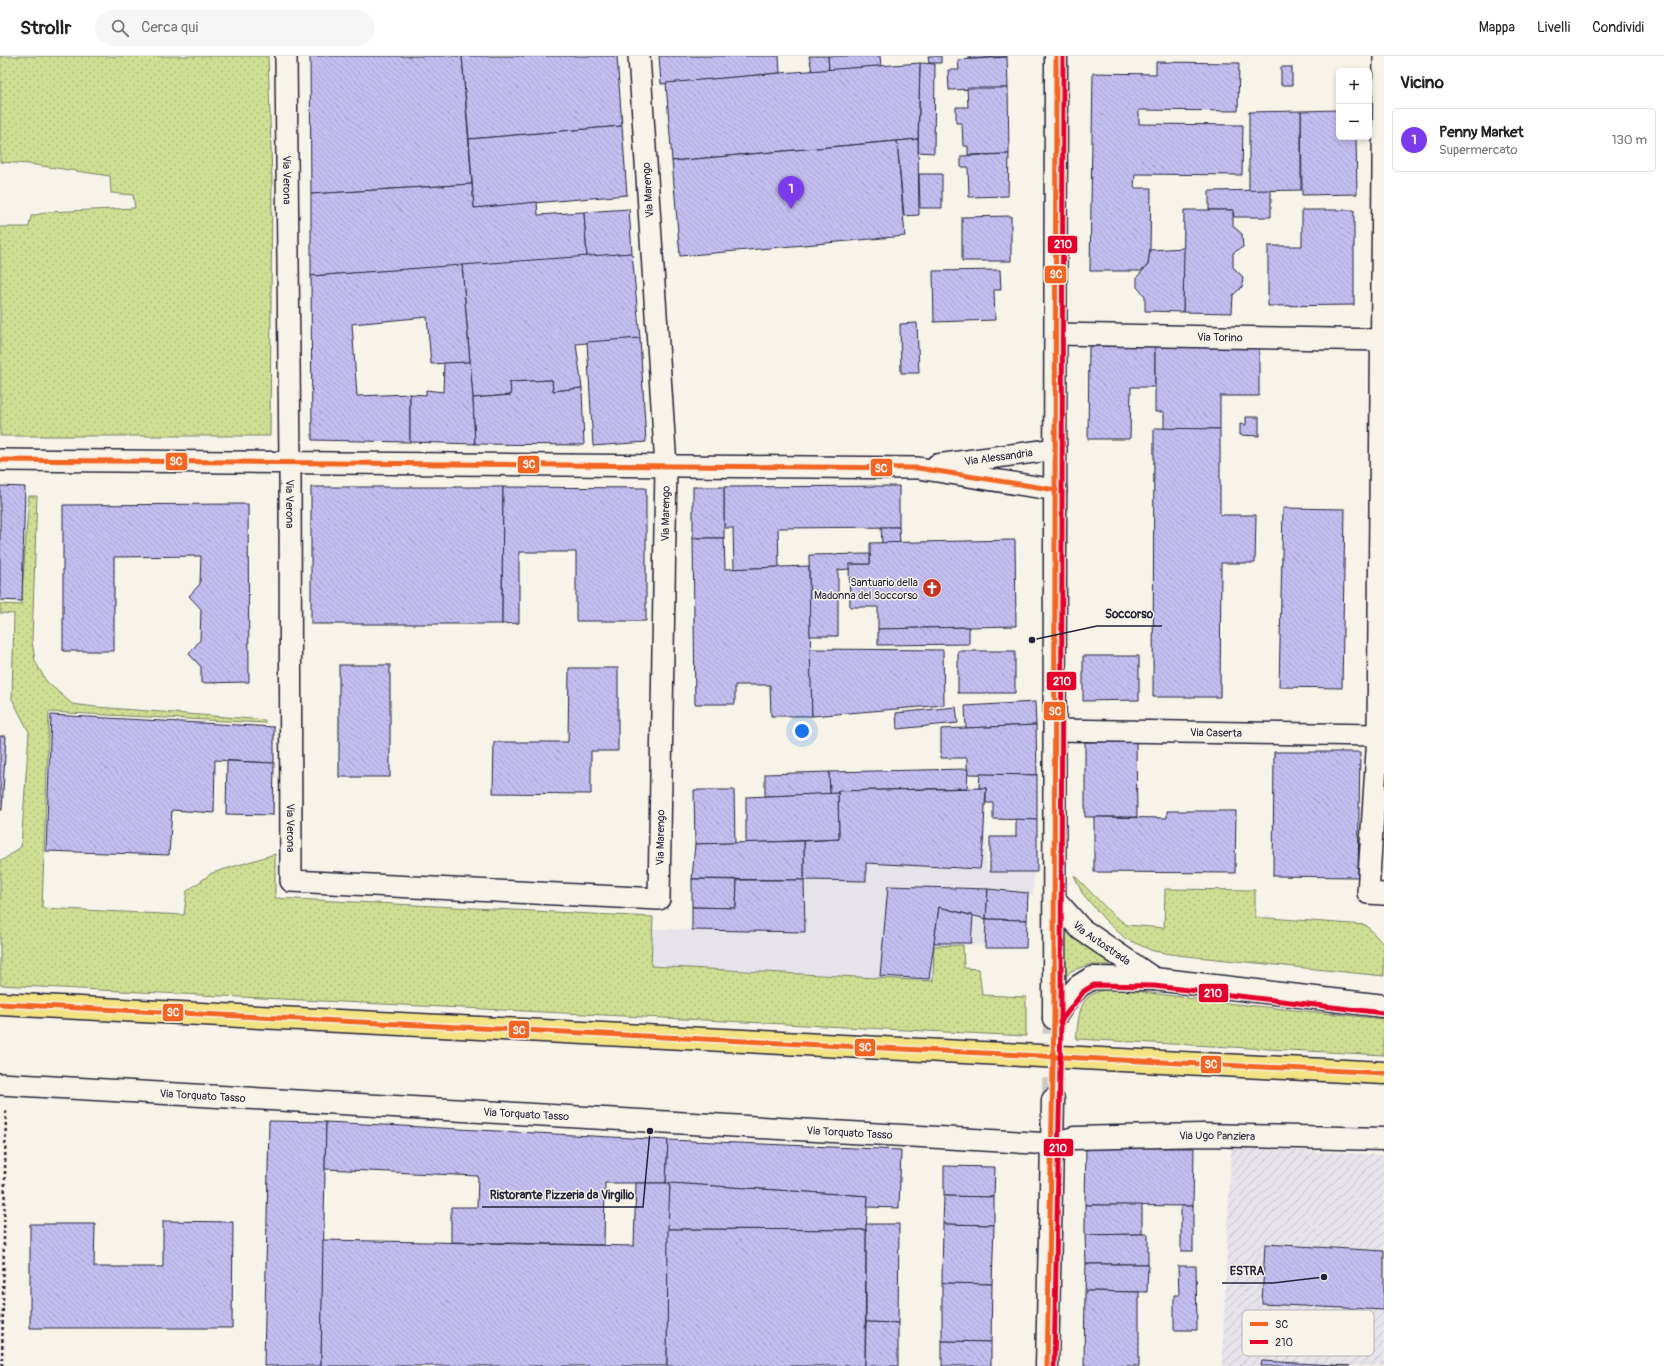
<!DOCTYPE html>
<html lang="it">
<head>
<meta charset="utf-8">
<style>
	body { margin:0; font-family:Pangolin,sans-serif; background:#f6f6f6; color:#222 }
	.controls { position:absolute; right:12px; top:12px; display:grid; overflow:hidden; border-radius:6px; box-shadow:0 2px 6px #0003 }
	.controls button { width:36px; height:36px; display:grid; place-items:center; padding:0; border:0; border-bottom:1px solid #e0e0e0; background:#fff; color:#222; font:20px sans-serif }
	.you { position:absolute; left:802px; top:675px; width:14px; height:14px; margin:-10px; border:3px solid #fff; border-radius:50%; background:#1a73e8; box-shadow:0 0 0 6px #1a73e833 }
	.badge { display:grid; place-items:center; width:26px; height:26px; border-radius:50%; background:#7c3aed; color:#fff; font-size:13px; font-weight:700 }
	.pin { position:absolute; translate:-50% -33px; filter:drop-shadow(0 1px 2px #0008) }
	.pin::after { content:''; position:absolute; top:21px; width:14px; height:12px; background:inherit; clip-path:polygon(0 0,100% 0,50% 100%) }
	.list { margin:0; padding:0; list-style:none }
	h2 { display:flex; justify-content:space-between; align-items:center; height:52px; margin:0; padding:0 16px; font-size:17px }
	h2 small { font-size:13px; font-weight:400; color:#767676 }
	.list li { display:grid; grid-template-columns:26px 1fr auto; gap:12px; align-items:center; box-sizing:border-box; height:64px; margin:0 8px 8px; padding:0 8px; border:1px solid #e0e0e0; border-radius:6px }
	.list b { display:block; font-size:15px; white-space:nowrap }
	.list p { margin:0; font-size:13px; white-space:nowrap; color:#767676 }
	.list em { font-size:13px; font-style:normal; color:#767676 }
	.icon { flex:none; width:22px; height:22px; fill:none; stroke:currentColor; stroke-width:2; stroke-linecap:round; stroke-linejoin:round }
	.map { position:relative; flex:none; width:1384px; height:1310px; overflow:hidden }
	header { display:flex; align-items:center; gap:24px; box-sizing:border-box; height:56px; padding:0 20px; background:#fff; border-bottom:1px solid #e0e0e0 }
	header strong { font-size:19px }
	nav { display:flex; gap:22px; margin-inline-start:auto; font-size:14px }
	.search { width:280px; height:36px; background:#f6f6f6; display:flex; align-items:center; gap:10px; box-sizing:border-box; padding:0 14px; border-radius:22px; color:#767676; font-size:15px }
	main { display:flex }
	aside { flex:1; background:#fff }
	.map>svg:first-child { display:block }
	.built { fill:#e7e3ea }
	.industrial { fill:url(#industrial-furrows) }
	.grass { fill:url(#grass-dots); stroke:#788066 }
	.building { fill:url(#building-back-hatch); stroke:#22223b }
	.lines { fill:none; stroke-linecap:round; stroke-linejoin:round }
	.tertiary-tunnel { stroke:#ccc9c5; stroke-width:22; stroke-dasharray:22 11; stroke-linecap:butt }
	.minor-casing { stroke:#22223b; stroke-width:24 }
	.tertiary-casing { stroke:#22223b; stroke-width:25 }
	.trunk-casing { stroke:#22223b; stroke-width:25 }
	.path { stroke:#22223b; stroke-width:2.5; stroke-dasharray:3 3; stroke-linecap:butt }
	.minor { stroke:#f7f3e8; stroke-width:21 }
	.tertiary { stroke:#f7f3e8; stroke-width:22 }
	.trunk { stroke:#f4e382; stroke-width:22 }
	.bus-1-casing { stroke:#f7f3e8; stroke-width:8 }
	.bus-2-casing { stroke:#f7f3e8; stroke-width:8 }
	.bus-1 { stroke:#f26522; stroke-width:5 }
	.bus-2 { stroke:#e4002b; stroke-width:5 }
	.labels { text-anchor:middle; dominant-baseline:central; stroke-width:3; stroke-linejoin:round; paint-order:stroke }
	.street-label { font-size:11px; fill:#22223b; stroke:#f7f3e8 }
	.poi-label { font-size:11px; fill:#22223b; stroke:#f7f3e8; text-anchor:end }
	.key { fill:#f7f3e8; stroke:#b7b4b4; stroke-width:1 }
	.key-label { font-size:11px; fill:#22223b }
	.leader { fill:none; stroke:#22223b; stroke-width:1.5 }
	.callout-dot { fill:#22223b; stroke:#f7f3e8; stroke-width:1.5 }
	.callout-label { font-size:12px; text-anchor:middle; font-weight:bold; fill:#22223b; stroke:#f7f3e8; stroke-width:3; stroke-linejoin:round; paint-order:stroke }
	.line-badge { stroke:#f7f3e8; stroke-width:1.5 }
	.badge-label { font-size:11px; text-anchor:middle; font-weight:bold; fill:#fff }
</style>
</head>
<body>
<header>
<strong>Strollr</strong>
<div class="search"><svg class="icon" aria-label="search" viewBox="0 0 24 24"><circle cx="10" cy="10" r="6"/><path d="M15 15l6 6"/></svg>Cerca qui</div>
<nav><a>Mappa</a><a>Livelli</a><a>Condividi</a></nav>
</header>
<main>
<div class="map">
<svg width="1384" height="1310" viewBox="0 0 1384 1310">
	<defs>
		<pattern id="industrial-furrows" width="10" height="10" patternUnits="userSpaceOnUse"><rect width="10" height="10" fill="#e7e3ea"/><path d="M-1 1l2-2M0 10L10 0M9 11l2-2" fill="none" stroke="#c6c2ca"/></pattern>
		<pattern id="grass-dots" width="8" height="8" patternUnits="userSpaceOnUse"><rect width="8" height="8" fill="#cede92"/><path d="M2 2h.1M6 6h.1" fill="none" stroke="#b1be7f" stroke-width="1.8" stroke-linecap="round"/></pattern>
		<pattern id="building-back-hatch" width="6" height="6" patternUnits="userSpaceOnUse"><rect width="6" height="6" fill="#c3bef0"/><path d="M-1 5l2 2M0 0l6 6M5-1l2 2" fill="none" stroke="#a7a3cf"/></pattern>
	</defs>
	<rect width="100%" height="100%" fill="#f7f3e8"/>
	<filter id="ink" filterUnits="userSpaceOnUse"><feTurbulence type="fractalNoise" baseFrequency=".025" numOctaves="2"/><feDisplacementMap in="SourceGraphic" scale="8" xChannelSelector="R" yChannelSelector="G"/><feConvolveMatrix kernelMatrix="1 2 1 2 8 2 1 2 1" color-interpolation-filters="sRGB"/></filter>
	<g filter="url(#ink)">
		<!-- built -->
		<path class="built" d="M985,730L986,813H1034L1033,839L989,838L987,889L934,890L933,925L651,910L653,873L695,874V856L736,825L807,823V785L838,783L837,734Z"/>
		<!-- industrial -->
		<path class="industrial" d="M1231,1091L1384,1099V1310H1222Z"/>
		<!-- grass -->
		<g class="grass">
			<path d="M0,0H268L272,122L270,380H0V171H29L31,160L49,156L135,152L133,139L111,137L110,120L29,108L0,106Z"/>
			<path d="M29,440H37L32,585L35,605L46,625L72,648L96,651L265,664V667L49,656L42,852L184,859L187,835L212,817L275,798V842L653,861L651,910L933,925L934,890L963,889L964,912L979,913L982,939L1026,941V980L0,929V804H3L21,791L29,676L12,643L14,558L0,557V548L21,549Z"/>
			<path d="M1074,819L1112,858L1127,869L1164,872L1165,833L1255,834V861L1366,869L1384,889V920L1177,899L1153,895L1126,883L1105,864L1082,837Z"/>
			<path d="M1064,867L1077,878L1091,894L1118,909H1088L1071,915L1061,926Z"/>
			<path d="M1113,932L1226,947L1384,963V999L1076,983C1080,953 1078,937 1113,932Z"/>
		</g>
		<!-- building -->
		<g class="building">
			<path d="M310,0H462L472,128L311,138Z"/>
			<path d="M462,0H617L622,70L469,83Z"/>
			<path d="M659,0H779L780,17L661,28Z"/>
			<path d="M809,0H828L829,14L812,15Z"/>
			<path d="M828,0H880L881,10L829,14Z"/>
			<path d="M928,0H941V7H929Z"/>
			<path d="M969,0H1007V1L969,3Z"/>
			<path d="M1007,1L1008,32L949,34L948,14H959L958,4Z"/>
			<path d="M1156,6L1239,7L1238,55L1139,54V68L1243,69L1242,119L1135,118L1134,132H1151L1150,194L1148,209L1141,215H1090L1093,17L1156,18Z"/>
			<path d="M920,7L935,8L934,97L918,96Z"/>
			<path d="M920,7L918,83L672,105L666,27L780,17Z"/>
			<rect x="1281" y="11" width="11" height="18"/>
			<path d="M967,32H1008L1009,98L968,99V90H963L962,67H956V51H968Z"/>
			<path d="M1339,54V81H1356L1357,138L1302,139L1301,55Z"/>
			<path d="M1301,55V134L1249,135V56Z"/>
			<path d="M622,70L627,139L474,152L469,83Z"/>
			<path d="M918,83L919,159L904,160L897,85Z"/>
			<path d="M897,85L905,180L680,200L672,105Z"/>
			<path d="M1009,98L1008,140L969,141L968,111H961V100Z"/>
			<path d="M919,118H942V152H920Z"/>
			<path d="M472,128L474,152L537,146L538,159L584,156L587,201L311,220V138Z"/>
			<path d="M1271,134V161H1234L1233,154H1209V135Z"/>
			<path d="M629,153L632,197L587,201L584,156Z"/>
			<path d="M1184,154H1233V170L1242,178L1243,191L1233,197V211L1243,221L1242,231L1233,239L1232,257L1183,256Z"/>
			<path d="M1302,154H1354V249L1268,250V190H1302Z"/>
			<path d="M1011,160V205H962V161Z"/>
			<path d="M1184,192L1183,256L1145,255V240L1137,231V221L1148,209L1150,194Z"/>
			<path d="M632,197L640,282L576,288L582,332L553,335L552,324L510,326L511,339L473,342L462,209Z"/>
			<path d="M462,209L470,306L431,308L427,261L352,268L357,340L410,338V386L312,384L311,220Z"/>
			<path d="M1000,214L1001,234H994L995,264L934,266L933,215Z"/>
			<path d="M917,267L919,317H901L900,268Z"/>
			<path d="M640,282L646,386L593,390L587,286Z"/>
			<path d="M1089,290H1155V331H1131L1130,383H1088Z"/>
			<path d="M1155,290H1259V340H1220V373H1164V356H1155Z"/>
			<path d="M470,306L473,342L475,388L410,386V338L426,339V334L443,336L444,307Z"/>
			<path d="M552,324L553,335L582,332L584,389L475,388L473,342L511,339L510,326Z"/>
			<path d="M1246,361H1259V380L1240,379V368L1246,369Z"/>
			<path d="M1154,372L1220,373V459H1256L1255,507H1221L1220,641H1153Z"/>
			<path d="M0,430L25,431L22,545L0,544Z"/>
			<path d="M899,430V471L778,472L779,511L734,513L733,472H724V431Z"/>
			<path d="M311,431H503L502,568H311Z"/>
			<path d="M503,431L646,432V565H576V496H519V567L502,568Z"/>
			<rect x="693" y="431" width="31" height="51"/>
			<path d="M248,448L249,626L201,627V611L189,598L200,584L201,553L189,540L200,528L201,500L114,501V595H63V449Z"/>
			<path d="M1283,452L1345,453L1342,632L1279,631Z"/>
			<path d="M881,471H899L900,487H882Z"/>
			<path d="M693,482H724L725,513L809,510L812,660H771L770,629H735V648H695Z"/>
			<path d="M1015,484L1016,570L878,573V551H850L849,508H870V487Z"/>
			<path d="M870,498V508H849V513L838,514V580H810L809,499Z"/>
			<path d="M969,571V588L878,589V573Z"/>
			<path d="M810,593L943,594L944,649L812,660Z"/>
			<rect x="958" y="595" width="57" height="42"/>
			<path d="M1083,600H1139V644L1083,645Z"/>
			<rect x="339" y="609" width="51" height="112"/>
			<path d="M569,612H618V695H591V738L493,737L494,686H568Z"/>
			<path d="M1035,646L1036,669L966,672L965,650Z"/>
			<path d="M956,651L958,667L897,673L896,657Z"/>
			<path d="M51,659L274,671V707L215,704L214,757L172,754L169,799L46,795Z"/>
			<path d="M1036,669L1037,719L967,718V702H941V673Z"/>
			<path d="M0,680H6L2,754H0Z"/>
			<path d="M1136,685L1137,761H1085V686Z"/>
			<path d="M1274,696H1360L1358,821L1273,820Z"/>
			<path d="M227,705L274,707L273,759L226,758Z"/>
			<path d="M968,713L967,732L838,735V737L830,738L829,716Z"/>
			<path d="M829,716L830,738L765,740V718Z"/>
			<path d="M980,718L1037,719V764L993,763V747H986V732H979Z"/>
			<path d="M986,732L983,789L980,813L866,807V825L804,824V785L839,783L838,735Z"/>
			<path d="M694,734H734L735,787L695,788Z"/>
			<path d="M838,737L839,783L746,787V741Z"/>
			<path d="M1167,755H1236L1235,817L1094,816V761L1167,762Z"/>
			<path d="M1016,763L1037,764V816H990V781H1016Z"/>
			<path d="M804,785V824L692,823L695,788Z"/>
			<path d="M692,823L737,824L736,852L692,851Z"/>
			<path d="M737,824H804L805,876L692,874V851L736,852Z"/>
			<path d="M888,830L988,833L986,863L939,851L929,923L880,920Z"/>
			<path d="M988,833L1028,837L1027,864L986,863Z"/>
			<path d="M939,851L973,860L971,887H934Z"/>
			<path d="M986,863L1027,864L1026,892H985Z"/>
			<path d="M269,1065L326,1066L321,1310H264Z"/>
			<path d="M326,1066L668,1084L666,1127H605L604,1189L451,1186V1151H477L478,1120L325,1113Z"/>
			<path d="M668,1084L901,1094L899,1152L867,1151L868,1140L666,1127Z"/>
			<path d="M1086,1091L1194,1092L1193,1150L1085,1149Z"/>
			<path d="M944,1110L995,1111L994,1141L944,1140Z"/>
			<path d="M636,1127H670L667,1310H321L323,1184L634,1190Z"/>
			<path d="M670,1127L868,1140L866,1174L668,1173Z"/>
			<path d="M944,1140L994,1141V1169L943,1168Z"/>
			<path d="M1085,1149H1142V1178L1085,1179Z"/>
			<rect x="1181" y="1150" width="12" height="45"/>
			<path d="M163,1165L233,1166L232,1272H30V1168H95L94,1211H163Z"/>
			<path d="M866,1168H899L898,1267L866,1266Z"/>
			<path d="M943,1168L994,1169L992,1228L942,1227Z"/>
			<path d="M668,1173L866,1174L865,1310H667Z"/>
			<path d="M1142,1178H1148V1208H1086L1085,1179Z"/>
			<path d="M1265,1188L1384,1195V1254L1262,1248Z"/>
			<path d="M1086,1208H1148L1147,1236L1085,1235Z"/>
			<path d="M1178,1210H1196L1197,1274H1174V1239H1179Z"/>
			<path d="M942,1227L992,1228L991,1286L942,1285Z"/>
			<path d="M1085,1235L1139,1236V1310H1084Z"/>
			<path d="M866,1266L898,1267V1310H865Z"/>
			<path d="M942,1285L991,1286V1310H942Z"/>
			<path d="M1262,1305L1350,1310H1261Z"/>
		</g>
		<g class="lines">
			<!-- tertiary-tunnel -->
			<path class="tertiary-tunnel" d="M1053,1044L1054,962"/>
			<defs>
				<g id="minor">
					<path id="s1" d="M286,0L290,407L291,825L659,843L666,410L639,0"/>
					<path d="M1384,0L1378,679L1368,837L1384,838"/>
					<path id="s2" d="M1056,278L1384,284"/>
					<path d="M0,404L918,412L1056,434"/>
					<path id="s3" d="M937,409L1056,393"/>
					<path id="s4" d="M1055,674L1378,679"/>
					<path id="s5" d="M0,1028L1052,1088"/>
				</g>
				<g id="tertiary">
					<path id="s6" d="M1055,844L1081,873L1154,923"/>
					<path d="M1054,962L1056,0"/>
					<path d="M1054,962L1069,941L1079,930L1092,922L1154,923L1384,950"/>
					<path id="s7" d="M1052,1088L1074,1082L1203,1079L1384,1083"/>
					<path d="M1047,1310L1053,1044"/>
				</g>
				<path id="trunk" d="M0,948L1384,1017"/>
			</defs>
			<!-- minor casing -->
			<use href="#minor" class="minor-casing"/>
			<!-- tertiary casing -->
			<use href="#tertiary" class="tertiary-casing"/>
			<!-- trunk casing -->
			<use href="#trunk" class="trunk-casing"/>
			<!-- path -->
			<path class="path" d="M2,1310L6,1052"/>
			<!-- minor -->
			<use href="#minor" class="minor"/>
			<!-- tertiary -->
			<use href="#tertiary" class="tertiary"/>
			<!-- trunk -->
			<use href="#trunk" class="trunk"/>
			<defs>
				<g id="bus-1">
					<path d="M0,404L918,412L1056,434"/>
					<path d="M0,948L1384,1017"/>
					<path d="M1047,1310L1054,962L1056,0"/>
				</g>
				<g id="bus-2">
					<path d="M1060,966L1084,935L1094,929L1154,930L1383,957"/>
					<path d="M1054,1310L1061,962L1063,0"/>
				</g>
			</defs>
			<!-- bus-1 casing -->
			<use href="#bus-1" class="bus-1-casing"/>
			<!-- bus-2 casing -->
			<use href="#bus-2" class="bus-2-casing"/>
			<!-- bus-1 -->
			<use href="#bus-1" class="bus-1"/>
			<!-- bus-2 -->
			<use href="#bus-2" class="bus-2"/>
		</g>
	</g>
	<!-- icons -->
	<defs>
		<symbol id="church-disc" viewBox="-11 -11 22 22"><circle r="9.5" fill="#c8321e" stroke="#f7f3e8"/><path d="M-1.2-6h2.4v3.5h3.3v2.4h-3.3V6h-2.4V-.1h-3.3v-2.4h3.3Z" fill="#fff"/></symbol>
	</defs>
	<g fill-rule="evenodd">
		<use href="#church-disc" x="921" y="521" width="22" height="22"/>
	</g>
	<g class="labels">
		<!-- street labels -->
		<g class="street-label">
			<text stroke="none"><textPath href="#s1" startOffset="124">Via Verona</textPath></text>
			<text transform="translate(648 134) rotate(-94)">Via Marengo</text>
			<text stroke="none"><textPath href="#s2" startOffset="164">Via Torino</textPath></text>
			<text stroke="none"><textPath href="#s3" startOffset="62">Via Alessandria</textPath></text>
			<text stroke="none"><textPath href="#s1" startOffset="448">Via Verona</textPath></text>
			<text stroke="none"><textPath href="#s1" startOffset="1579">Via Marengo</textPath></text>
			<text stroke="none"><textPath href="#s4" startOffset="161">Via Caserta</textPath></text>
			<text stroke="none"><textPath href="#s1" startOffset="772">Via Verona</textPath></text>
			<text stroke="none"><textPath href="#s1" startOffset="1255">Via Marengo</textPath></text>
			<text stroke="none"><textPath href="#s6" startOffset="64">Via Autostrada</textPath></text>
			<text stroke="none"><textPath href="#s5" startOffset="203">Via Torquato Tasso</textPath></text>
			<text stroke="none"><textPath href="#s5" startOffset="527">Via Torquato Tasso</textPath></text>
			<text stroke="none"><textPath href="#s5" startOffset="851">Via Torquato Tasso</textPath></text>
			<text stroke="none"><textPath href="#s7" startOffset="166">Via Ugo Panziera</textPath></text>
		</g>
		<!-- poi labels -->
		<g class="poi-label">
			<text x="918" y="526">Santuario della<tspan x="918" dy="13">Madonna del Soccorso</tspan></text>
		</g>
	</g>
	<!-- legend -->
	<rect x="1242" y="1254" width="132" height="46" rx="6" class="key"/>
	<rect x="1250" y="1266" width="18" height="4" fill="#f26522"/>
	<rect x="1250" y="1284" width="18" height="4" fill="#e4002b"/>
	<g class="key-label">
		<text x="1275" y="1272">SC</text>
		<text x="1275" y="1290">210</text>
	</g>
	<!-- callouts -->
	<path class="leader" d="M1032 584L1097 570H1162M650 1075L643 1151H482M1324 1221L1273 1227H1222"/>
	<g class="callout-dot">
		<circle cx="1032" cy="584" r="4"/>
		<circle cx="650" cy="1075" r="4"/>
		<circle cx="1324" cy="1221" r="4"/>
	</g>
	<g class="callout-label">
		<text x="1129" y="562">Soccorso</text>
		<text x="562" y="1143">Ristorante Pizzeria da Virgilio</text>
		<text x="1247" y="1219">ESTRA</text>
	</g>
	<g class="line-badge">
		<rect x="1047" y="179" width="31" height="19" rx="4" fill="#e4002b"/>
		<rect x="1044" y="209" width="23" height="19" rx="4" fill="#f26522"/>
		<rect x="165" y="396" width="23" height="19" rx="4" fill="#f26522"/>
		<rect x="517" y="399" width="23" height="19" rx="4" fill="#f26522"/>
		<rect x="870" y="402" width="23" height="19" rx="4" fill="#f26522"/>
		<rect x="1046" y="615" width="31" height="20" rx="4" fill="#e4002b"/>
		<rect x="1043" y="645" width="23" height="20" rx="4" fill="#f26522"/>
		<rect x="1198" y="927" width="31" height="20" rx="4" fill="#e4002b"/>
		<rect x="162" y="947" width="22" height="19" rx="4" fill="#f26522"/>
		<rect x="508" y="964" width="22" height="19" rx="4" fill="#f26522"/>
		<rect x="854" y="982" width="22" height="19" rx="4" fill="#f26522"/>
		<rect x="1200" y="999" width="22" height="19" rx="4" fill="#f26522"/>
		<rect x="1043" y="1082" width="31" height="19" rx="4" fill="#e4002b"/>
	</g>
	<g class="badge-label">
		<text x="1063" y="192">210</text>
		<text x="1056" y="222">SC</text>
		<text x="176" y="409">SC</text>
		<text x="529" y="412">SC</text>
		<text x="881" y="416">SC</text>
		<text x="1062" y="629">210</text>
		<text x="1055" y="659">SC</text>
		<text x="1213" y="941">210</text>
		<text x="173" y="960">SC</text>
		<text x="519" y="978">SC</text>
		<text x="865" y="995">SC</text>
		<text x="1211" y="1012">SC</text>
		<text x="1058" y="1096">210</text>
	</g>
</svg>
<div class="controls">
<button>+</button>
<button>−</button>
</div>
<div class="you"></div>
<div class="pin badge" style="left:791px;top:153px">1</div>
</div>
<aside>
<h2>Vicino<small></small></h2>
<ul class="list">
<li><span class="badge">1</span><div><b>Penny Market</b><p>Supermercato</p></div><em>130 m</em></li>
</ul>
</aside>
</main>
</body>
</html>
